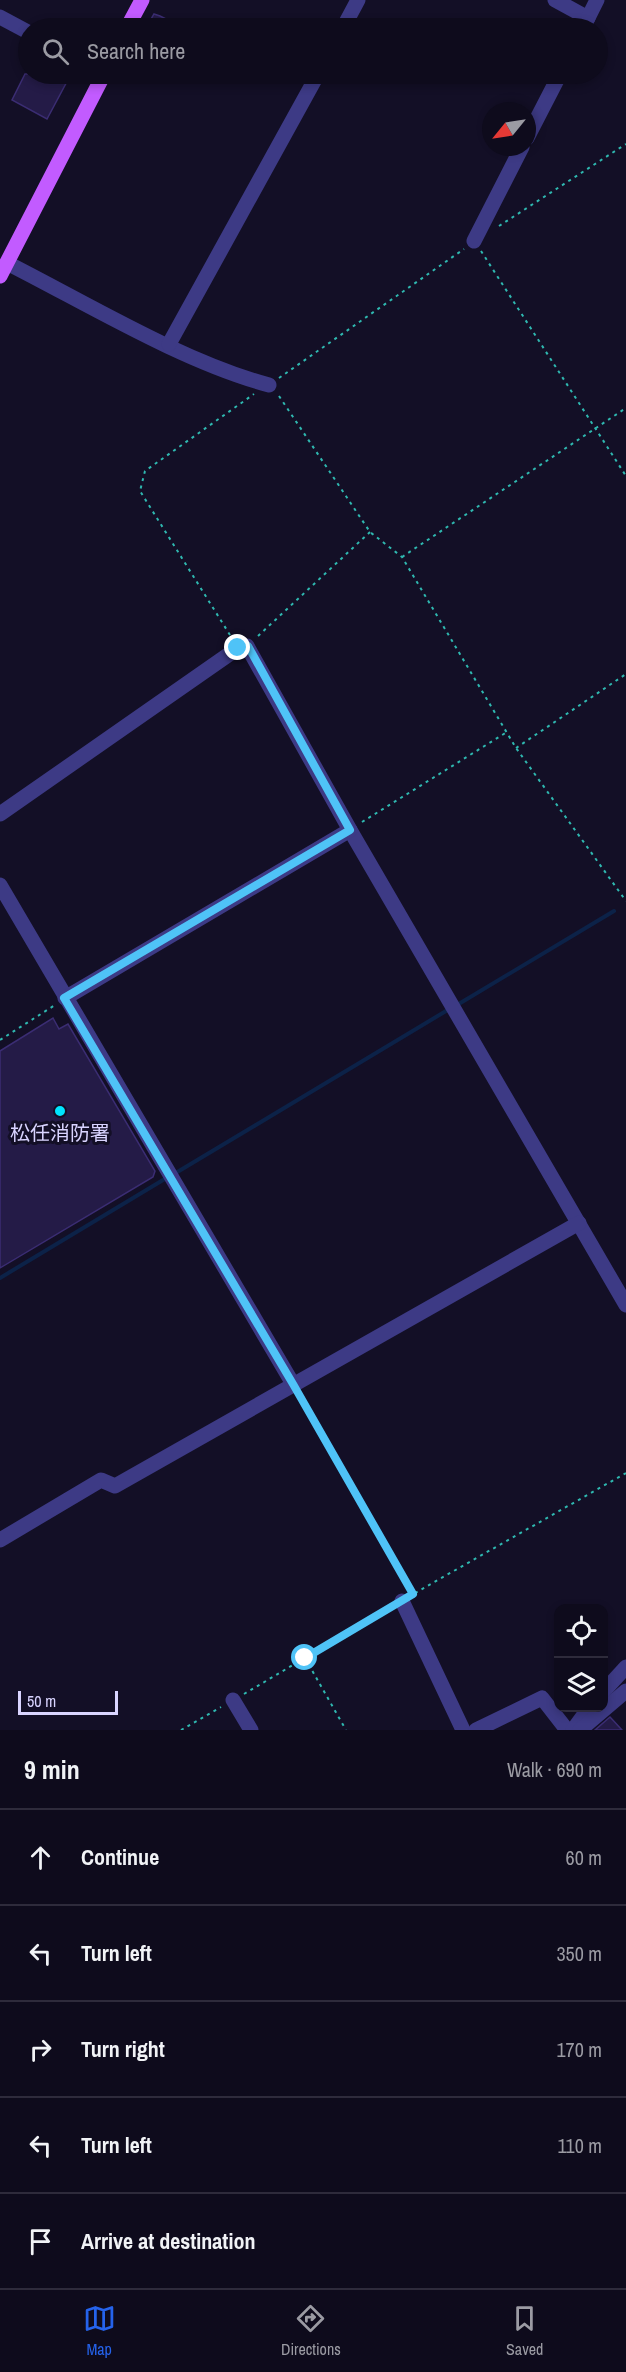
<!DOCTYPE html>
<html lang="en">
<head>
<meta charset="utf-8">
<style>
	body { margin:0; font-family:"Archivo Narrow","Noto Sans JP",sans-serif; background:#171425; color:#f1f3f6 }
	.controls { position:absolute; right:18px; bottom:18px; display:grid; overflow:hidden; border-radius:12px; box-shadow:0 3px 9px #0003 }
	.controls button { width:54px; height:54px; display:grid; place-items:center; padding:0; border:0; border-bottom:2px solid #2e2b3b; background:#0e0b1c; color:#f1f3f6; font:30px sans-serif }
	.compass { position:absolute; left:482px; top:102px; width:54px; height:54px; border-radius:50%; background:#0e0b1c; box-shadow:0 3px 9px #0003; rotate:240deg }
	.scale { position:absolute; left:18px; bottom:15px; width:100px; box-sizing:border-box; padding-left:6px; border:3px solid #d9d4ff; border-top:0; font-size:16px; line-height:21px; white-space:nowrap; color:#d9d4ff; -webkit-text-stroke:4px #130f26; paint-order:stroke }
	.stop { position:absolute; width:18px; height:18px; margin:-14px; border:4px solid #4fc3f7; border-radius:50%; background:#fff }
	.stop.end { background:#4fc3f7; border-color:#fff; box-shadow:0 2px 6px #0008 }
	.list { margin:0; padding:0; list-style:none }
	h2 { display:flex; justify-content:space-between; align-items:center; height:78px; margin:0; padding:0 24px; font-size:26px }
	h2 small { font-size:20px; font-weight:400; color:#9b9ba3 }
	.list li { display:grid; grid-template-columns:39px 1fr auto; gap:18px; align-items:center; box-sizing:border-box; height:96px; padding:0 24px; border-top:2px solid #2e2b3b }
	.list b { display:block; font-size:22px; white-space:nowrap }
	.list em { font-size:20px; font-style:normal; color:#9b9ba3 }
	.icon { flex:none; width:33px; height:33px; fill:none; stroke:currentColor; stroke-width:2; stroke-linecap:round; stroke-linejoin:round }
	.map { position:relative; flex:none; width:626px; height:1730px; overflow:hidden }
	.search { position:absolute; background:#0e0b1c; box-shadow:0 3px 9px #0003; left:18px; right:18px; top:18px; height:66px; display:flex; align-items:center; gap:15px; box-sizing:border-box; padding:0 21px; border-radius:33px; color:#9b9ba3; font-size:22px }
	.sheet { height:558px; background:#0e0b1c }
	nav { display:flex; justify-content:space-around; align-items:center; box-sizing:border-box; height:84px; border-top:2px solid #2e2b3b; background:#0e0b1c; font-size:16px; color:#9b9ba3 }
	nav a { display:grid; justify-items:center; gap:3px }
	nav .on { color:#2563eb }
	.map>svg:first-child { display:block }
	.lines { fill:none; stroke-linecap:round; stroke-linejoin:round }
	.stream { stroke:#0c2248; stroke-width:4 }
	.building { fill:#241b47; stroke:#3b2d73; stroke-width:1.5 }
	.path { stroke:#2fb8b0; stroke-width:2; stroke-dasharray:3 4.5; stroke-linecap:butt }
	.minor { stroke:#3d3a85; stroke-width:15 }
	.major { stroke:#c25bff; stroke-width:15 }
	.route { stroke:#4fc3f7; stroke-width:8 }
	.poi-dot { fill:#00e5ff; stroke:#130f26; stroke-width:2 }
	.labels { text-anchor:middle; dominant-baseline:central; stroke-width:6; stroke-linejoin:round; paint-order:stroke }
	.poi-label { font-size:20px; fill:#d9d4ff; stroke:#130f26 }
</style>
</head>
<body>
<div class="map">
<svg width="626" height="1730" viewBox="0 0 626 1730">
	<rect width="100%" height="100%" fill="#130f26"/>
	<g class="lines">
		<!-- stream -->
		<g class="stream">
			<path d="M457,1005L614,911"/>
			<path d="M174,1174L451,1008"/>
			<path d="M0,1278L168,1177"/>
		</g>
	</g>
	<!-- building -->
	<g class="building">
		<path d="M154,14L160,16L184,28H146Z"/>
		<path d="M25,74H71L47,119L12,100Z"/>
		<path d="M53,1018L59,1029L68,1024L155,1171L153,1177L0,1268V1051Z"/>
		<path d="M610,1717L622,1730H595Z"/>
	</g>
	<g class="lines">
		<!-- path -->
		<g class="path">
			<path d="M499,226L626,144"/>
			<path d="M481,251L626,476"/>
			<path d="M279,378L464,249"/>
			<path d="M279,396L370,532L402,557L516,748L626,901"/>
			<path d="M402,557L626,408"/>
			<path d="M230,635L140,491L145,471L254,394"/>
			<path d="M258,636L370,532"/>
			<path d="M516,748L626,674"/>
			<path d="M362,822L507,732"/>
			<path d="M0,1040L55,1005"/>
			<path d="M300,1396L410,1589"/>
			<path d="M415,1593L626,1473"/>
			<path d="M305,1658L346,1730"/>
			<path d="M244,1694L389,1608"/>
			<path d="M181,1730L221,1707"/>
		</g>
		<!-- minor -->
		<g class="minor">
			<path d="M555,0L588,18"/>
			<path d="M0,17L28,32"/>
			<path d="M343,28L358,0"/>
			<path d="M583,28L597,0"/>
			<path d="M527,138L560,74"/>
			<path d="M474,241L522,147"/>
			<path d="M7,263C88,304 183,362 269,385"/>
			<path d="M169,344L318,74"/>
			<path d="M0,814L238,648L247,646L350,830L626,1305"/>
			<path d="M0,885L293,1384"/>
			<path d="M65,998L350,830"/>
			<path d="M0,1540L101,1480L115,1486L579,1223"/>
			<path d="M402,1601L463,1730"/>
			<path d="M604,1691L626,1667"/>
			<path d="M233,1700L251,1730"/>
			<path d="M476,1730L542,1698L567,1730"/>
			<path d="M573,1730L589,1708"/>
			<path d="M580,1730L626,1691"/>
		</g>
		<!-- major -->
		<g class="major">
			<path d="M127,28L142,0"/>
			<path d="M0,276L104,74"/>
		</g>
	</g>
	<g class="lines">
		<!-- route -->
		<path class="route" d="M238,648L248,646L350,830L64,998L293,1384L413,1594L305,1658"/>
	</g>
	<!-- markers -->
	<circle class="poi-dot" cx="60" cy="1111" r="6"/>
	<g class="labels">
		<!-- poi labels -->
		<g class="poi-label">
			<text x="60" y="1132">松任消防署</text>
		</g>
	</g>
</svg>
<div class="controls">
<button><svg class="icon" aria-label="locate" viewBox="0 0 24 24"><circle cx="12" cy="12" r="6"/><path d="M12 2v4M12 18v4M2 12h4M18 12h4"/></svg></button>
<button><svg class="icon" aria-label="layers" viewBox="0 0 24 24"><path d="M12 4l9 5-9 5-9-5zM3 14l9 5 9-5"/></svg></button>
</div>
<svg class="compass" viewBox="-18 -18 36 36"><path d="M0-13l5 13h-10z" fill="#e53935"/><path d="M0 13l5-13h-10z" fill="#9b9ba3"/></svg>
<div class="scale">50 m</div>
<div class="stop" style="left:305px;top:1658px"></div>
<div class="stop end" style="left:238px;top:648px"></div>
<div class="search"><svg class="icon" aria-label="search" viewBox="0 0 24 24"><circle cx="10" cy="10" r="6"/><path d="M15 15l6 6"/></svg>Search here</div>
</div>
<section class="sheet">
<h2>9 min<small>Walk · 690 m</small></h2>
<ul class="list">
<li><svg class="icon" aria-label="ahead" viewBox="0 0 24 24"><path d="M12 20V5M6 11l6-6 6 6"/></svg><div><b>Continue</b></div><em>60 m</em></li>
<li><svg class="icon" aria-label="left" viewBox="0 0 24 24"><path d="M17 20v-9H6M10 6l-5 5 5 5"/></svg><div><b>Turn left</b></div><em>350 m</em></li>
<li><svg class="icon" aria-label="right" viewBox="0 0 24 24"><path d="M7 20v-9h11M14 6l5 5-5 5"/></svg><div><b>Turn right</b></div><em>170 m</em></li>
<li><svg class="icon" aria-label="left" viewBox="0 0 24 24"><path d="M17 20v-9H6M10 6l-5 5 5 5"/></svg><div><b>Turn left</b></div><em>110 m</em></li>
<li><svg class="icon" aria-label="arrive" viewBox="0 0 24 24"><path d="M6 21V4h12l-3 4 3 4H6"/></svg><div><b>Arrive at destination</b></div></li>
</ul>
</section>
<nav>
<a class="on"><svg class="icon" aria-label="map" viewBox="0 0 24 24"><path d="M3 6l6-2 6 2 6-2v14l-6 2-6-2-6 2zM9 4v14M15 6v14"/></svg>Map</a>
<a><svg class="icon" aria-label="directions" viewBox="0 0 24 24"><path d="M12 3l9 9-9 9-9-9zM9 14v-3h6M13 9l2 2-2 2"/></svg>Directions</a>
<a><svg class="icon" aria-label="saved" viewBox="0 0 24 24"><path d="M7 4h10v16l-5-4-5 4z"/></svg>Saved</a>
</nav>
</body>
</html>
